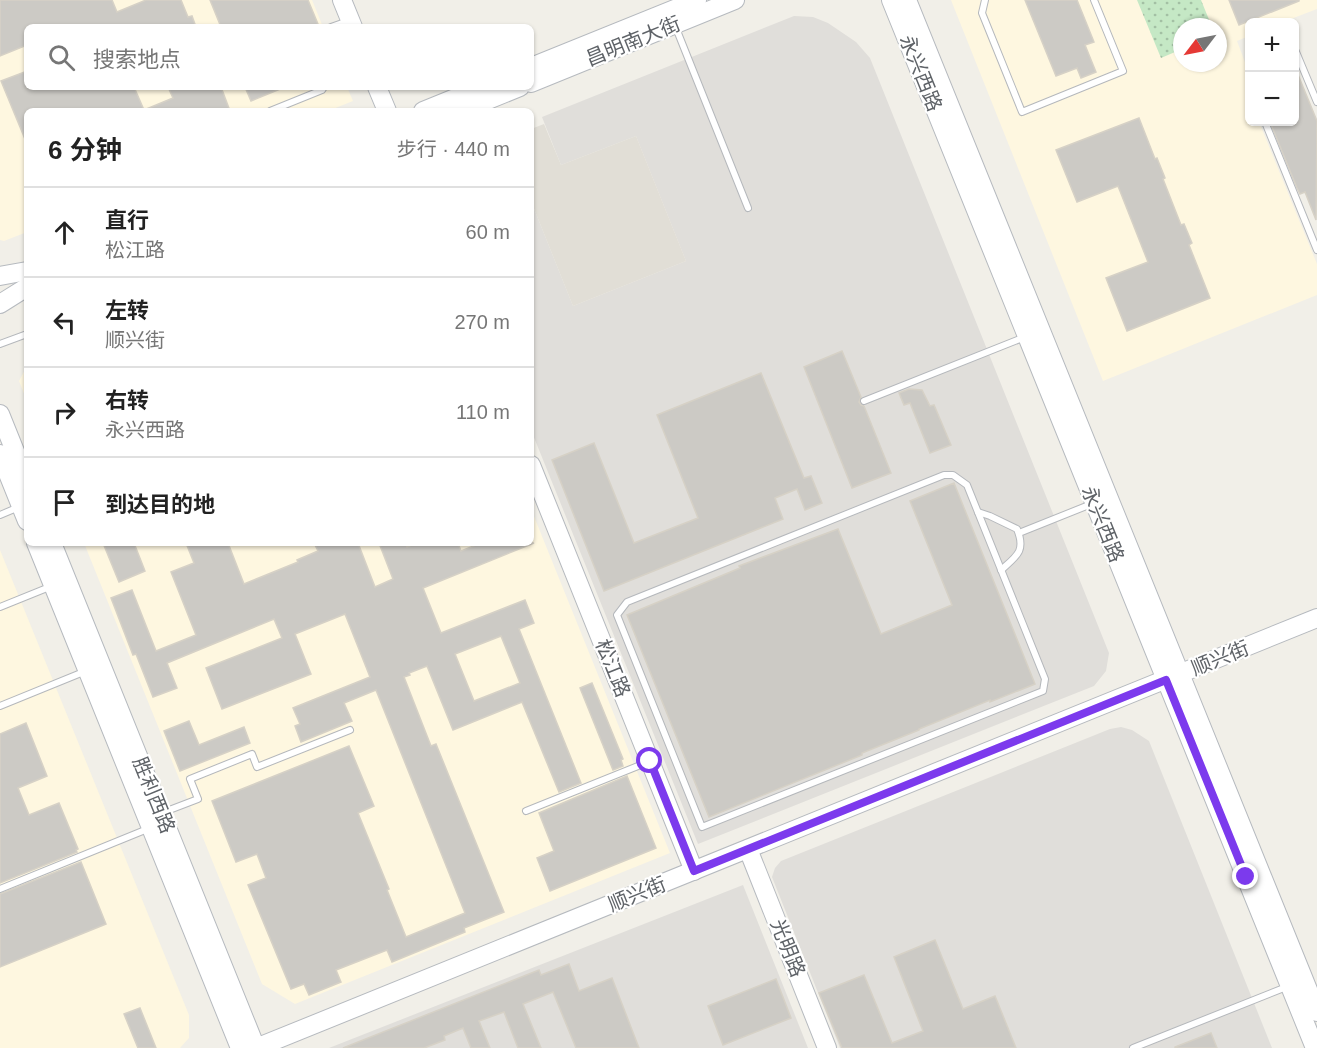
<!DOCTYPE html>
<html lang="zh">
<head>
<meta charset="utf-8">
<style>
	body { margin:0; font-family:Helvetica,"Noto Sans SC",sans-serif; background:#f6f6f6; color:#222 }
	.controls { position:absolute; right:18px; top:18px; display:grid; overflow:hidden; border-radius:9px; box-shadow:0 2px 4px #0004 }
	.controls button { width:54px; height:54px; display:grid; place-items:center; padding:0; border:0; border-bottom:2px solid #e0e0e0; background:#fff; color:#222; font:30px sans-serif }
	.compass { position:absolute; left:1173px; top:18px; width:54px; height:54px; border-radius:50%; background:#fff; box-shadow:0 2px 4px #0004; rotate:238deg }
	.stop { position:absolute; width:18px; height:18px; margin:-14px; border:4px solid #7c3aed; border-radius:50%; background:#fff }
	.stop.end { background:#7c3aed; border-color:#fff; box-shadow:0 2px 6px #0008 }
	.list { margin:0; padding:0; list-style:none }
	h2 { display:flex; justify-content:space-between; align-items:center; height:78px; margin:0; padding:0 24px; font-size:26px }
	h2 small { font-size:20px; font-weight:400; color:#767676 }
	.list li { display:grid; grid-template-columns:39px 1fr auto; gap:18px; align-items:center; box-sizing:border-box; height:90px; padding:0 24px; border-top:2px solid #e0e0e0 }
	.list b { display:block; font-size:22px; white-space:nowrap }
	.list p { margin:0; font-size:20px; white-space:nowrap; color:#767676 }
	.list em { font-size:20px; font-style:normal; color:#767676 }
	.icon { flex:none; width:33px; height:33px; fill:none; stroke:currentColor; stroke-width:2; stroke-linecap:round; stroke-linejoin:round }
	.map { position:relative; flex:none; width:1317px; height:1048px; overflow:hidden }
	.search { position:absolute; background:#fff; box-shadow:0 2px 4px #0004; left:24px; top:24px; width:510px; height:66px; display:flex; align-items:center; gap:15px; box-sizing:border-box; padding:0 21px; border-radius:9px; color:#767676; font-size:22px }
	.panel { position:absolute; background:#fff; box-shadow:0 2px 4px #0004; left:24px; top:108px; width:510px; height:438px; border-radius:9px }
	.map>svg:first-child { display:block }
	.commercial { fill:#fef7e0; fill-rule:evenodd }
	.industrial { fill:#e0deda }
	.education { fill:#e1ded6 }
	.grass { fill:url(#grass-dots) }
	.building { fill:#cccac5; stroke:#d6d1c6; stroke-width:1.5; fill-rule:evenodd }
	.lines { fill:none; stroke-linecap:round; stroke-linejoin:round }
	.lane-casing { stroke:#b5b8bc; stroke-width:8 }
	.secondary-casing { stroke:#b6babf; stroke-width:20 }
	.lane { stroke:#fff; stroke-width:6 }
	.secondary { stroke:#fff; stroke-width:18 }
	.route { stroke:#7c3aed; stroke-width:8 }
	.labels { text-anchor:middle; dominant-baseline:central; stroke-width:4.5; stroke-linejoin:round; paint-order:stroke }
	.street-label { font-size:20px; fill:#5f6368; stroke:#fff }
</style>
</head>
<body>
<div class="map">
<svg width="1317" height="1048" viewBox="0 0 1317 1048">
	<defs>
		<pattern id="grass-dots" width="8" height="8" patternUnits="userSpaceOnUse" patternTransform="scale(1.5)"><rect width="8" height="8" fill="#c5e8c5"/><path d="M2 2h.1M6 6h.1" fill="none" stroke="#a3c0a4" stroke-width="1.8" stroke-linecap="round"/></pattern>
	</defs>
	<rect width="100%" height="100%" fill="#f1efe8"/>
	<!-- commercial -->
	<g class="commercial">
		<path d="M0,0H312L323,27H27V87H347L353,101L328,111H27V232L4,241L0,240Z"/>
		<path d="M951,0H1317V9L1283,22H1250L1249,36L1237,41L1249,73L1250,122H1259L1317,264V295L1103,381ZM1182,27H1218V63H1182Z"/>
		<path d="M27,366V401L19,381Z"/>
		<path d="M531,509L670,853L295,1004L262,984L84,543H531Z"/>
		<path d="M0,550L189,1015V1038L180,1048H0Z"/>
	</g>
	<!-- industrial -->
	<g class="industrial">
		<path d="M794,16L813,17L828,23L856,42L870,58L1109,653L1106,671L1094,686L698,844L531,430V201L573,306L686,261L636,136L561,165L542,117Z"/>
		<path d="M1121,727L1132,730L1149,741L1272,1048H840L772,877L775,868L781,861L1110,729Z"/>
		<path d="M743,885L808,1048H329Z"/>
	</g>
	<!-- education -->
	<path class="education" d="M544,124L561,165L636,136L686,261L573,306L531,201V129Z"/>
	<!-- grass -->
	<path class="grass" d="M1137,0H1201L1212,27H1182V49L1161,58Z"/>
	<!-- building -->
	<g class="building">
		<path d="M0,0H112L117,12L146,0H181L188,17L192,16L196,27H27V45L0,56Z"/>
		<path d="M210,0H308L318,24L311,27H221Z"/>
		<path d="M1025,0H1077L1094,42L1085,45L1096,72L1081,78L1077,68L1056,76Z"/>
		<path d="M1229,0H1299V1L1239,25Z"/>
		<path d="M1294,65L1317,121L1316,220L1305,192L1300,194L1297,188L1270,122H1294Z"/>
		<path d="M27,71V87H134L144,110L173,98L168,87H221L230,111H27V144L1,81Z"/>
		<path d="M245,87H285L251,101Z"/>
		<path d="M1139,118L1155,159L1157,158L1165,178L1163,179L1181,225L1184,224L1192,243L1189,245L1210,298L1127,331L1106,278L1148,262L1118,186L1077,202L1056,150Z"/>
		<path d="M842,351L861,397L859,402L861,405L864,406L891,473L852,488L804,367Z"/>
		<path d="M761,373L804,478L811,476L822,503L805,510L797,489L775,498L783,519L604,591L552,460L594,443L634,543L698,518L657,415Z"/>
		<path d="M909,389L922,390L930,406L934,405L951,445L930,453L910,403L904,405L899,393Z"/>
		<path d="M954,483L1035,684L990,702V700L919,729V730L862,753V755L709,817L627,615L740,568L739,566L838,529L881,634L952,605L910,501Z"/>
		<path d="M103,543H134L145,571L119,582Z"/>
		<path d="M186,543H228L244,584L298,562L297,560L318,551L314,543H358L375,587L393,579L379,543H406L407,547L417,543H458L461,551L481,543H534L423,588L441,633L525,600L534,623L519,629L581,783L559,792L522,702L453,730L427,666L409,673L410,675L404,677L431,746L436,744L504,912L464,928L465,932L392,962L387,950L336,970L341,982L309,995L304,984L291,989L248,885L266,878L257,854L236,862L212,801L349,746L374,806L358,813L389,889L387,890L406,937L465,913L376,690L344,703L352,721L301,742L295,726L300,724L293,708L370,677L345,614L295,634L311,674L222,709L206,668L282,638L274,619L167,663L177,688L153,697L136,654L133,655L111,598L132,590L156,651L196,635L171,572L194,563ZM501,636L520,683L474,701L455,654Z"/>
		<path d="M592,683L623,759L621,760L623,766L613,770L580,688Z"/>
		<path d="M189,721L199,745L244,727L250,743L180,771L164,731Z"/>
		<path d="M26,723L47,776L18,788L29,815L59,803L78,849L76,850L77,852L0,883V734Z"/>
		<path d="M627,776L656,848L550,891L537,858L554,851L539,813Z"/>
		<path d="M81,862L106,924L0,967V894Z"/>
		<path d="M935,940L963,1009L995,996L1016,1048H842L819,993L864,975L892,1043L923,1031L894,957Z"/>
		<path d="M569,964L579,991L612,978L639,1048H576L553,992L523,1004L541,1048H518L504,1012L479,1021L490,1048H471L463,1028L444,1036L445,1040L424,1048H343L539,970L541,975Z"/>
		<path d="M776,979L791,1018L723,1045L708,1006Z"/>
		<path d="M140,1008L156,1048H138L124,1014Z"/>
		<path d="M1211,1033L1217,1048H1175V1047Z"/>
	</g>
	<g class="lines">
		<defs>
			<g id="lane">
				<path d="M985,0L982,13L1022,112L1123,71L1094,0"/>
				<path d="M331,27L348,21"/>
				<path d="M676,28L748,208"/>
				<path d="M1294,47L1317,102"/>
				<path d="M270,111L322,90L324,87"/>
				<path d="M1265,122L1317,250"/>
				<path d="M0,344L27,334"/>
				<path d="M864,401L1025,337"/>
				<path d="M944,475H953L967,485L1045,679L1043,691L702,827L617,615L627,602Z"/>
				<path d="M978,512L990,516L1017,529C1026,551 1017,556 1001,570"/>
				<path d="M0,515L19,507"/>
				<path d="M1019,533L1094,503"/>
				<path d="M0,607L52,586"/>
				<path d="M0,706L86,671"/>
				<path d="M526,811L648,762"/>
				<path d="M164,812L198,799L190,779L252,754L257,767L350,730"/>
				<path d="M0,889L150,828"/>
				<path d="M1133,1048L1289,986"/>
			</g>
			<g id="secondary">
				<path d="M342,0L353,27"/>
				<path d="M891,0L1315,1048"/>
				<path d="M907,0L1317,1012"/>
				<path d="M531,67L697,0"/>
				<path d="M531,83L735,0"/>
				<path d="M377,87L387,111"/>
				<path d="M423,111L482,87"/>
				<path d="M461,111L520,87"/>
				<path d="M0,276L27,271"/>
				<path d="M0,304L27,287"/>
				<path d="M0,414L27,481"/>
				<path d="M0,454L27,521"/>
				<path d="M531,465L694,871"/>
				<path d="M36,543L240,1048"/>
				<path d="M52,543L256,1048"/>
				<path d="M748,849L827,1048"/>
				<path d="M256,1048L1317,618"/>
			</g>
		</defs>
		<!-- lane casing -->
		<use href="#lane" class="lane-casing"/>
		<!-- secondary casing -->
		<use href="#secondary" class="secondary-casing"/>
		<!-- lane -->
		<use href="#lane" class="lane"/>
		<!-- secondary -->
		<use href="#secondary" class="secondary"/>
	</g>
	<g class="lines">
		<!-- route -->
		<path class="route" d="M650,761L694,871L1166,680L1246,877"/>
	</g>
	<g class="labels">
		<!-- street labels -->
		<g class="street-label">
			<text transform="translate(633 41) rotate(-22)">昌明南大街</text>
			<text transform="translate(921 73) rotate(68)">永兴西路</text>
			<text transform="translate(1103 524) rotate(68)">永兴西路</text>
			<text transform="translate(1220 658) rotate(-22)">顺兴街</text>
			<text transform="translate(613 668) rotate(68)">松江路</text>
			<text transform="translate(154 795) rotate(68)">胜利西路</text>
			<text transform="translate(637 894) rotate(-22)">顺兴街</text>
			<text transform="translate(788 948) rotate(68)">光明路</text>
		</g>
	</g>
</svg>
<div class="controls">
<button>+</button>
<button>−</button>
</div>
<svg class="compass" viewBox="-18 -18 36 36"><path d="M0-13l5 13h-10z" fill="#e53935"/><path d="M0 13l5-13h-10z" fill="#767676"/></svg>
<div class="stop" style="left:650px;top:761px"></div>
<div class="stop end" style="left:1246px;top:877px"></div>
<div class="search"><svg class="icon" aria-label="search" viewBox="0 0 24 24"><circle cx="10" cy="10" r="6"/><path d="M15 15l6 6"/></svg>搜索地点</div>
<section class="panel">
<h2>6 分钟<small>步行 · 440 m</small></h2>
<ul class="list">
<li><svg class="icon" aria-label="ahead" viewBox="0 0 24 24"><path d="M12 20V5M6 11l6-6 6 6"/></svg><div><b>直行</b><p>松江路</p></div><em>60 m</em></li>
<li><svg class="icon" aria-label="left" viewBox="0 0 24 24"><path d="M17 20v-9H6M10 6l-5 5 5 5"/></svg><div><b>左转</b><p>顺兴街</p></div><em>270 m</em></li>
<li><svg class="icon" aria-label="right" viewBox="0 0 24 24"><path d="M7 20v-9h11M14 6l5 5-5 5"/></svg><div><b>右转</b><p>永兴西路</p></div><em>110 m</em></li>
<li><svg class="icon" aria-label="arrive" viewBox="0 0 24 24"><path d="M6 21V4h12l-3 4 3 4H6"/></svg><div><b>到达目的地</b></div></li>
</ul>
</section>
</div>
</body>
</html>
